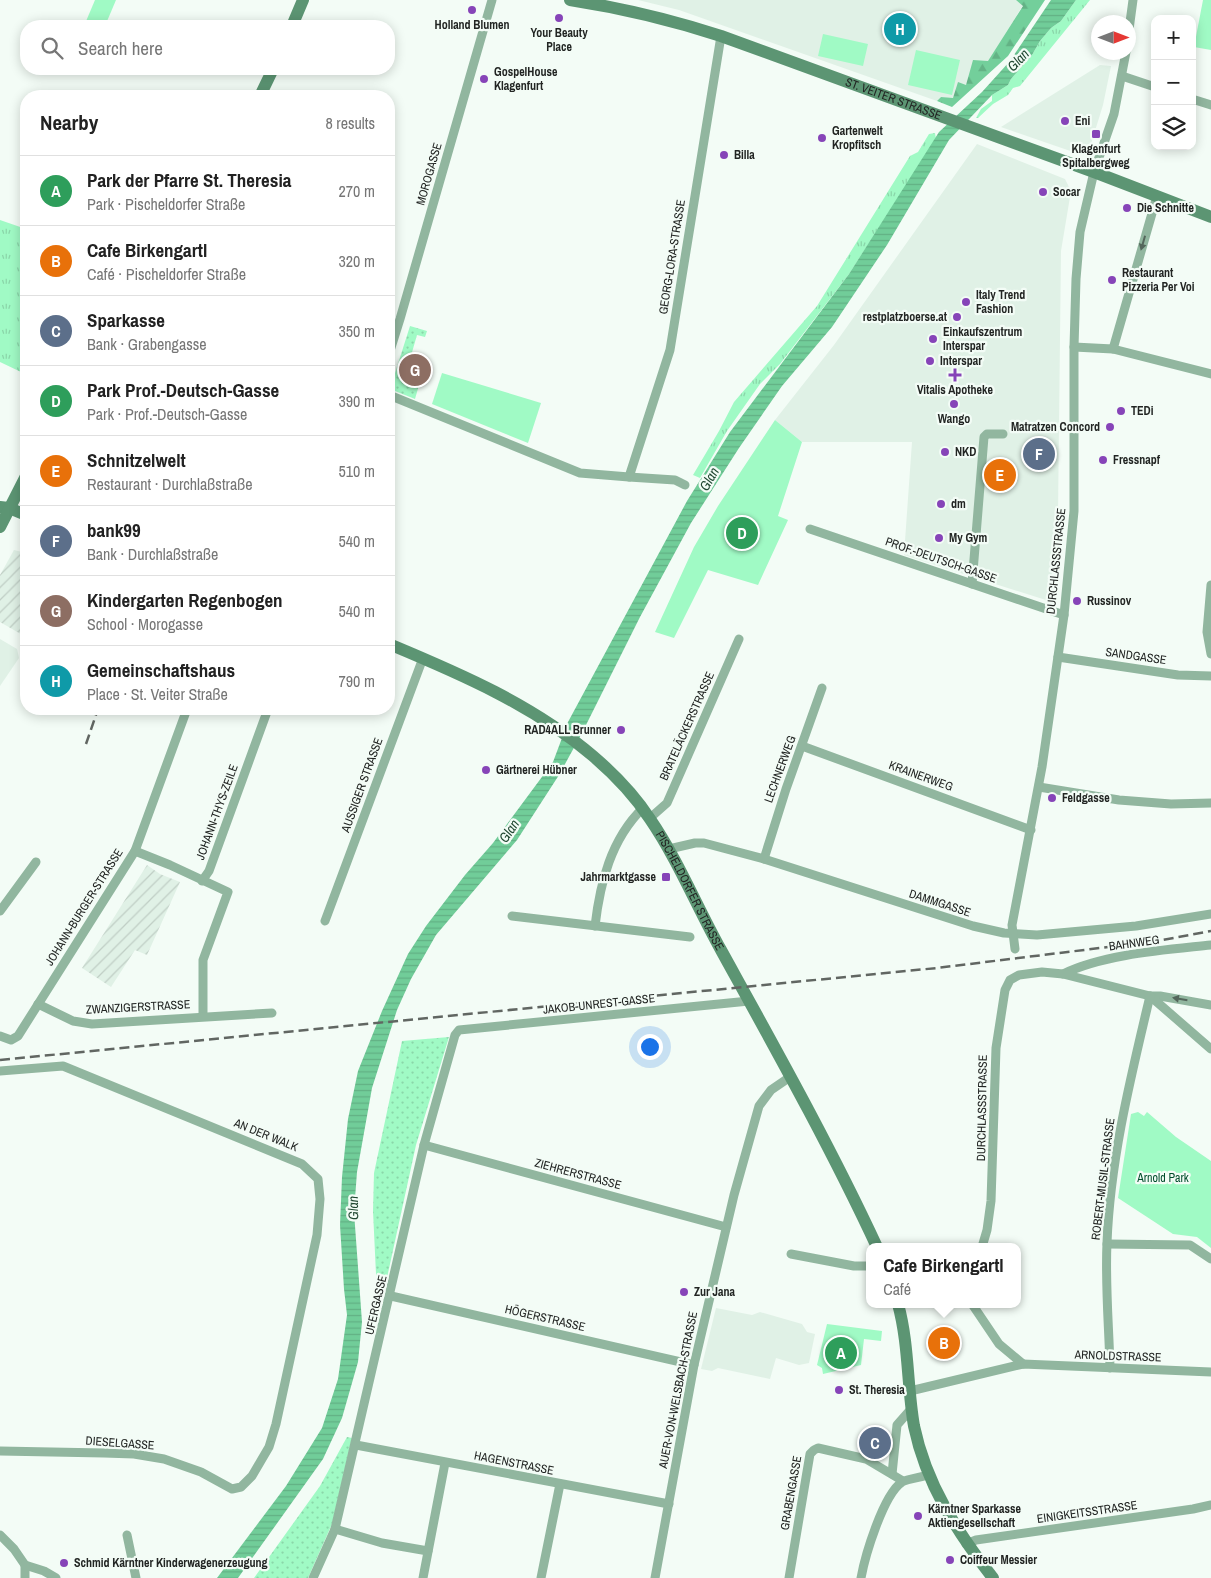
<!DOCTYPE html>
<html lang="en">
<head>
<meta charset="utf-8">
<style>
	body { margin:0; font-family:"Archivo Narrow",sans-serif; background:#f6f6f6; color:#222 }
	.controls { position:absolute; right:15px; top:15px; display:grid; overflow:hidden; border-radius:10px; box-shadow:0 2px 12px #0003 }
	.controls button { width:45px; height:45px; display:grid; place-items:center; padding:0; border:0; border-bottom:1px solid #e0e0e0; background:#fff; color:#222; font:25px sans-serif }
	.compass { position:absolute; left:1091px; top:15px; width:45px; height:45px; border-radius:50%; background:#fff; box-shadow:0 2px 12px #0003; rotate:90deg }
	.you { position:absolute; left:649px; top:1046px; width:18px; height:18px; margin:-12px; border:4px solid #fff; border-radius:50%; background:#1a73e8; box-shadow:0 0 0 8px #1a73e833 }
	.badge { display:grid; place-items:center; width:32px; height:32px; border-radius:50%; background:#b45309; color:#fff; font-size:16px; font-weight:700 }
	.pin { position:absolute; translate:-50% -50%; border:2px solid #fff; box-shadow:0 1px 5px #0006 }
	.popup { position:absolute; left:866px; top:1243px; width:155px; height:65px; box-sizing:border-box; display:grid; place-content:center; border-radius:10px; background:#fff; filter:drop-shadow(0 1px 4px #0005); font-size:16px; white-space:nowrap; color:#767676 }
	.popup b { font-size:19px; color:#222 }
	.popup::after { content:''; position:absolute; left:50%; top:100%; margin-left:-10px; border:10px solid transparent; border-top-color:#fff }
	.list { margin:0; padding:0; list-style:none }
	h2 { display:flex; justify-content:space-between; align-items:center; height:65px; margin:0; padding:0 20px; font-size:21px }
	h2 small { font-size:16px; font-weight:400; color:#767676 }
	.list li { display:grid; grid-template-columns:32px 1fr auto; gap:15px; align-items:center; box-sizing:border-box; height:70px; padding:0 20px; border-top:1px solid #e0e0e0 }
	.list b { display:block; font-size:19px; white-space:nowrap }
	.list p { margin:0; font-size:16px; white-space:nowrap; color:#767676 }
	.list em { font-size:16px; font-style:normal; color:#767676 }
	.icon { flex:none; width:28px; height:28px; fill:none; stroke:currentColor; stroke-width:2; stroke-linecap:round; stroke-linejoin:round }
	.map { position:relative; flex:none; width:1211px; height:1578px; overflow:hidden }
	.search { position:absolute; background:#fff; box-shadow:0 2px 12px #0003; left:20px; top:20px; width:375px; height:55px; display:flex; align-items:center; gap:12px; box-sizing:border-box; padding:0 18px; border-radius:20px; color:#767676; font-size:19px }
	.panel { position:absolute; background:#fff; box-shadow:0 2px 12px #0003; left:20px; top:90px; width:375px; height:625px; border-radius:20px }
	.map>svg:first-child { display:block }
	.built { fill:#e0f1e6 }
	.industrial { fill:url(#industrial-furrows) }
	.grass { fill:url(#grass-tufts) }
	.forest { fill:url(#forest-firs) }
	.park { fill:#a0fac5 }
	.garden { fill:url(#garden-dots) }
	.water { fill:url(#water-rules) }
	.lines { fill:none; stroke-linecap:round; stroke-linejoin:round }
	.street { stroke:#91b69f; stroke-width:9 }
	.secondary { stroke:#5c9573; stroke-width:12 }
	.rail { stroke:#616662; stroke-width:2.5; stroke-dasharray:10 5; stroke-linecap:butt }
	.oneway { fill:#54665b }
	.poi-dot { fill:#8644b8; stroke:#f3fcf6; stroke-width:2 }
	.labels { text-anchor:middle; dominant-baseline:central; stroke-width:4.5; stroke-linejoin:round; paint-order:stroke }
	.poi-label { font-size:12px; font-weight:bold; fill:#222523; stroke:#f3fcf6; text-anchor:start }
	.street-label { font-size:12px; fill:#222523; stroke:#f3fcf6 }
	.park-label { font-size:12px; fill:#004d2c; stroke:#f3fcf6 }
	.water-label { font-size:14px; font-style:italic; fill:#204731; stroke:#f3fcf6 }
</style>
</head>
<body>
<div class="map">
<svg width="1211" height="1578" viewBox="0 0 1211 1578">
	<defs>
		<pattern id="industrial-furrows" width="10" height="10" patternUnits="userSpaceOnUse" patternTransform="scale(1.25)"><rect width="10" height="10" fill="#e0f1e6"/><path d="M-1 1l2-2M0 10L10 0M9 11l2-2" fill="none" stroke="#c0cec5"/></pattern>
		<pattern id="grass-tufts" width="24" height="20" patternUnits="userSpaceOnUse" patternTransform="scale(1.25)"><rect width="24" height="20" fill="#a0fac5"/><path d="M3 7l-1-3M5 7V3M7 7l1-3M15 17l-1-3M17 17v-4M19 17l1-3" fill="none" stroke="#8ad6a9"/></pattern>
		<pattern id="forest-firs" width="22" height="20" patternUnits="userSpaceOnUse" patternTransform="scale(1.25)"><rect width="22" height="20" fill="#73cf9b"/><path d="M5 1l3.5 6h-7zM16 11l3.5 6h-7z" fill="#63b285"/></pattern>
		<pattern id="garden-dots" width="8" height="8" patternUnits="userSpaceOnUse" patternTransform="scale(1.25)"><rect width="8" height="8" fill="#a0fac5"/><path d="M2 2h.1M6 6h.1" fill="none" stroke="#8ad6a9" stroke-width="1.8" stroke-linecap="round"/></pattern>
		<pattern id="water-rules" width="6" height="5" patternUnits="userSpaceOnUse" patternTransform="scale(1.25)"><rect width="6" height="5" fill="#71cd99"/><path d="M0 2.5h6" fill="none" stroke="#62b084"/></pattern>
	</defs>
	<rect width="100%" height="100%" fill="#f3fcf6"/>
	<!-- built -->
	<g class="built">
		<path d="M638,0H1016L1023,5L988,62L953,99L941,97L937,101L679,10Z"/>
		<path d="M1100,65L1111,66L1103,105L1090,147L1079,154L1001,127Z"/>
		<path d="M977,144L1065,179L1071,191L1061,251L1058,515L1049,601L904,555L912,442H802L775,420L834,345Z"/>
		<path d="M0,639L17,649L19,658L0,686Z"/>
		<path d="M716,1308L752,1315L760,1312L802,1324L807,1332L815,1334L809,1363L799,1365L776,1358L770,1379L718,1368L712,1371L701,1369Z"/>
	</g>
	<!-- industrial -->
	<g class="industrial">
		<path d="M14,550L26,553V637L0,622V575Z"/>
		<path d="M147,865L160,874L180,882L147,955L135,950L111,987L82,968Z"/>
	</g>
	<!-- grass -->
	<g class="grass">
		<path d="M1076,0H1090L1020,86L1013,88L1008,95L993,104L978,118H976L981,109L992,101V95L1008,85L1011,79L1032,55L1040,41L1051,28L1061,21Z"/>
		<path d="M935,133L936,139L849,274L780,364L760,384L727,431L700,478L693,475L719,431L734,402L817,306L910,156L918,152L929,134Z"/>
		<path d="M0,220L26,229V362L21,372L0,362Z"/>
	</g>
	<!-- forest -->
	<path class="forest" d="M1016,0H1045L1008,56L952,107L937,101L941,97L953,98L958,82L966,85L973,60L988,61L1023,6Z"/>
	<!-- park -->
	<g class="park">
		<path d="M95,0H116L105,26H84Z"/>
		<path d="M1203,0H1211V50L1194,47Z"/>
		<path d="M823,34L868,44L863,66L818,56Z"/>
		<path d="M916,50L960,60L952,95L908,85Z"/>
		<path d="M442,373L541,403L528,443L432,404Z"/>
		<path d="M775,420L802,442L778,516L788,520L758,585L708,570L674,638L655,632L694,547L718,506Z"/>
		<path d="M1138,1112L1144,1116L1147,1112L1176,1137L1211,1161V1248L1197,1237L1173,1234L1118,1198L1131,1114Z"/>
		<path d="M827,1324L882,1331L881,1341L864,1339L861,1365L823,1374L822,1368L817,1365Z"/>
	</g>
	<!-- garden -->
	<g class="garden">
		<path d="M410,326L427,331L425,337L417,335L404,380L419,385L415,399L390,389Z"/>
		<path d="M449,1037L416,1145L383,1296L377,1295L373,1211L374,1173L402,1041Z"/>
		<path d="M347,1437L352,1438L332,1524L308,1578H254L320,1486Z"/>
	</g>
	<!-- water -->
	<path class="water" d="M1051,0H1076L1061,21L1051,28L1040,41L1032,55L1011,79L1008,85L992,95L949,140L887,245L832,327L782,386L739,448L691,523L640,617L582,733L559,775L517,840L436,935L411,979L397,1010L372,1088L357,1172L354,1212L362,1322L358,1362L342,1418L323,1459L238,1578H217L286,1486L322,1428L338,1379L347,1315L344,1289L340,1225L342,1177L348,1119L358,1071L382,1011L408,954L426,926L465,875L493,843L553,762L568,722L687,501L730,432L849,274L939,132L982,92L1010,61Z"/>
	<g class="lines">
		<!-- street -->
		<g class="street">
			<path d="M1128,37L1133,0"/>
			<path d="M1122,76L1155,87"/>
			<path d="M1192,99L1211,105"/>
			<path d="M1074,347L1113,349L1211,374"/>
			<path d="M1113,349L1157,196"/>
			<path d="M389,354L400,319L492,0"/>
			<path d="M389,395L580,473L629,477L670,350L721,36"/>
			<path d="M629,477L675,480L685,485"/>
			<path d="M810,529L1064,615"/>
			<path d="M972,584L984,437L987,434H1003"/>
			<path d="M1211,585L1207,632L1211,654"/>
			<path d="M1058,657L1178,675L1211,676"/>
			<path d="M802,746L1031,830"/>
			<path d="M1039,787L1119,800L1171,804L1211,803"/>
			<path d="M650,818L667,803L739,639"/>
			<path d="M669,849L695,843H704L764,859L973,926L1004,933L1037,935L1136,926L1211,914"/>
			<path d="M135,851L170,865L228,892L203,960V1016"/>
			<path d="M764,859L786,789L822,688"/>
			<path d="M202,881L209,871L268,709"/>
			<path d="M0,911L36,862"/>
			<path d="M512,916L690,937"/>
			<path d="M325,921L423,658"/>
			<path d="M595,926C600,883 611,839 643,808"/>
			<path d="M1015,949L1012,925L1042,767L1064,615L1074,511V347L1076,279L1080,232L1094,172L1114,114L1126,52"/>
			<path d="M1063,974C1104,954 1165,950 1211,945"/>
			<path d="M1150,996H1160L1211,1005"/>
			<path d="M38,1004L73,1021L92,1024L272,1013"/>
			<path d="M0,1036L11,1040L18,1036L135,851L187,709"/>
			<path d="M0,1071L63,1066L302,1164L318,1179L320,1199L317,1235L276,1424L269,1447L252,1476L241,1487L232,1489L201,1472L164,1459L134,1454L104,1453L0,1451"/>
			<path d="M424,1145L726,1227"/>
			<path d="M1107,1244L1190,1245L1211,1259"/>
			<path d="M982,1247L987,1230L991,1201L996,1048L1005,990L1010,980L1019,975L1042,972L1063,974L1150,996L1211,1049"/>
			<path d="M791,1254L854,1266H870"/>
			<path d="M391,1296L694,1365"/>
			<path d="M972,1304L999,1344L1023,1364"/>
			<path d="M1110,1368C1109,1327 1105,1284 1107,1243C1110,1160 1131,1076 1150,996"/>
			<path d="M910,1391L1023,1364L1211,1372"/>
			<path d="M356,1445L669,1504"/>
			<path d="M892,1474L897,1425L912,1408"/>
			<path d="M335,1529L382,1543L428,1551"/>
			<path d="M0,1535L14,1549L25,1565L44,1571L56,1578"/>
			<path d="M127,1535L136,1578"/>
			<path d="M966,1544L976,1540L1193,1509L1211,1505"/>
			<path d="M25,1565V1578"/>
			<path d="M313,1578L335,1529L424,1145L455,1035L459,1030L749,1001"/>
			<path d="M423,1578L445,1463"/>
			<path d="M541,1578L560,1484"/>
			<path d="M655,1578L694,1365L734,1195L759,1106L771,1090L790,1077"/>
			<path d="M789,1578L810,1454L814,1450L818,1448L866,1459L903,1481"/>
			<path d="M861,1578C865,1556 883,1495 902,1482C907,1479 922,1477 928,1475"/>
		</g>
		<!-- secondary -->
		<g class="secondary">
			<path id="s1" d="M570,0C622,8 672,20 721,36L1094,172L1211,217"/>
			<path d="M292,26L303,0"/>
			<path d="M260,96L273,69"/>
			<path d="M0,507L9,508L26,515"/>
			<path d="M0,527L26,476"/>
			<path id="s2" d="M389,644C461,674 533,705 593,756C614,774 635,796 650,819C678,860 697,907 721,950C775,1048 830,1146 877,1247"/>
			<path d="M898,1304C909,1344 907,1386 914,1426C926,1484 957,1532 993,1578"/>
		</g>
		<!-- rail -->
		<g class="rail">
			<path d="M86,744L98,709"/>
			<path d="M0,1060L937,968L1157,941L1211,931"/>
		</g>
	</g>
	<!-- one-way arrows -->
	<defs><path id="oneway-solid" d="M-6-.8H1V-3.2L6.5 0L1 3.2V.8H-6Z" transform="scale(1.25)"/></defs>
	<g class="oneway">
		<use href="#oneway-solid" transform="translate(1143 243) rotate(106)"/>
		<use href="#oneway-solid" transform="translate(1180 999) rotate(-170)"/>
	</g>
	<!-- markers -->
	<g class="poi-dot">
		<circle cx="472" cy="10" r="5"/>
		<circle cx="559" cy="18" r="5"/>
		<circle cx="484" cy="79" r="5"/>
		<circle cx="1065" cy="121" r="5"/>
		<rect x="1091" y="129" width="10" height="10" rx="2.5"/>
		<circle cx="822" cy="138" r="5"/>
		<circle cx="724" cy="155" r="5"/>
		<circle cx="1043" cy="192" r="5"/>
		<circle cx="1127" cy="208" r="5"/>
		<circle cx="1112" cy="280" r="5"/>
		<circle cx="966" cy="302" r="5"/>
		<circle cx="957" cy="317" r="5"/>
		<circle cx="933" cy="339" r="5"/>
		<circle cx="930" cy="361" r="5"/>
		<path d="M952.5 367.5h5v5h5v5h-5v5h-5v-5h-5v-5h5z"/>
		<circle cx="954" cy="404" r="5"/>
		<circle cx="1121" cy="411" r="5"/>
		<circle cx="1110" cy="427" r="5"/>
		<circle cx="945" cy="452" r="5"/>
		<circle cx="1103" cy="460" r="5"/>
		<circle cx="941" cy="504" r="5"/>
		<circle cx="939" cy="538" r="5"/>
		<circle cx="1077" cy="601" r="5"/>
		<circle cx="621" cy="730" r="5"/>
		<circle cx="486" cy="770" r="5"/>
		<circle cx="1052" cy="798" r="5"/>
		<rect x="661" y="872" width="10" height="10" rx="2.5"/>
		<circle cx="684" cy="1292" r="5"/>
		<circle cx="839" cy="1390" r="5"/>
		<circle cx="918" cy="1516" r="5"/>
		<circle cx="950" cy="1560" r="5"/>
		<circle cx="64" cy="1563" r="5"/>
	</g>
	<g class="labels">
		<!-- poi labels -->
		<g class="poi-label">
			<text x="472" y="25" text-anchor="middle">Holland Blumen</text>
			<text x="559" y="33" text-anchor="middle">Your Beauty<tspan x="559" dy="14">Place</tspan></text>
			<text x="494" y="72">GospelHouse<tspan x="494" dy="14">Klagenfurt</tspan></text>
			<text x="1075" y="121">Eni</text>
			<text x="832" y="131">Gartenwelt<tspan x="832" dy="14">Kropfitsch</tspan></text>
			<text x="1096" y="149" text-anchor="middle">Klagenfurt<tspan x="1096" dy="14">Spitalbergweg</tspan></text>
			<text x="734" y="155">Billa</text>
			<text x="1053" y="192">Socar</text>
			<text x="1137" y="208">Die Schnitte</text>
			<text x="1122" y="273">Restaurant<tspan x="1122" dy="14">Pizzeria Per Voi</tspan></text>
			<text x="976" y="295">Italy Trend<tspan x="976" dy="14">Fashion</tspan></text>
			<text x="947" y="317" text-anchor="end">restplatzboerse.at</text>
			<text x="943" y="332">Einkaufszentrum<tspan x="943" dy="14">Interspar</tspan></text>
			<text x="940" y="361">Interspar</text>
			<text x="955" y="390" text-anchor="middle">Vitalis Apotheke</text>
			<text x="1131" y="411">TEDi</text>
			<text x="954" y="419" text-anchor="middle">Wango</text>
			<text x="1100" y="427" text-anchor="end">Matratzen Concord</text>
			<text x="955" y="452">NKD</text>
			<text x="1113" y="460">Fressnapf</text>
			<text x="951" y="504">dm</text>
			<text x="949" y="538">My Gym</text>
			<text x="1087" y="601">Russinov</text>
			<text x="611" y="730" text-anchor="end">RAD4ALL Brunner</text>
			<text x="496" y="770">Gärtnerei Hübner</text>
			<text x="1062" y="798">Feldgasse</text>
			<text x="656" y="877" text-anchor="end">Jahrmarktgasse</text>
			<text x="694" y="1292">Zur Jana</text>
			<text x="849" y="1390">St. Theresia</text>
			<text x="928" y="1509">Kärntner Sparkasse<tspan x="928" dy="14">Aktiengesellschaft</tspan></text>
			<text x="960" y="1560">Coiffeur Messier</text>
			<text x="74" y="1563">Schmid Kärntner Kinderwagenerzeugung</text>
		</g>
		<!-- street labels -->
		<g class="street-label">
			<text stroke="none"><textPath href="#s1" startOffset="339">ST. VEITER STRASSE</textPath></text>
			<text transform="translate(429 174) rotate(-74)">MOROGASSE</text>
			<text transform="translate(672 257) rotate(-81)">GEORG-LORA-STRASSE</text>
			<text transform="translate(941 560) rotate(19)">PROF.-DEUTSCH-GASSE</text>
			<text transform="translate(1056 561) rotate(-84)">DURCHLASSSTRASSE</text>
			<text transform="translate(1136 656) rotate(8)">SANDGASSE</text>
			<text transform="translate(687 726) rotate(-66)">BRATELÄCKERSTRASSE</text>
			<text transform="translate(780 769) rotate(-70)">LECHNERWEG</text>
			<text transform="translate(921 776) rotate(20)">KRAINERWEG</text>
			<text transform="translate(362 785) rotate(-70)">AUSSIGER STRASSE</text>
			<text transform="translate(217 812) rotate(-70)">JOHANN-THYS-ZEILE</text>
			<text stroke="none"><textPath href="#s2" startOffset="401">PISCHELDORFER STRASSE</textPath></text>
			<text transform="translate(940 903) rotate(18)">DAMMGASSE</text>
			<text transform="translate(84 907) rotate(-58)">JOHANN-BURGER-STRASSE</text>
			<text transform="translate(1134 943) rotate(-8)">BAHNWEG</text>
			<text transform="translate(599 1004) rotate(-6)">JAKOB-UNREST-GASSE</text>
			<text transform="translate(138 1007) rotate(-3)">ZWANZIGERSTRASSE</text>
			<text transform="translate(982 1108) rotate(-89)">DURCHLASSSTRASSE</text>
			<text transform="translate(266 1135) rotate(22)">AN DER WALK</text>
			<text transform="translate(578 1174) rotate(15)">ZIEHRERSTRASSE</text>
			<text transform="translate(1103 1179) rotate(-83)">ROBERT-MUSIL-STRASSE</text>
			<text transform="translate(376 1305) rotate(-77)">UFERGASSE</text>
			<text transform="translate(545 1318) rotate(13)">HÖGERSTRASSE</text>
			<text transform="translate(1118 1356) rotate(2)">ARNOLDSTRASSE</text>
			<text transform="translate(678 1390) rotate(-79)">AUER-VON-WELSBACH-STRASSE</text>
			<text transform="translate(120 1443) rotate(4)">DIESELGASSE</text>
			<text transform="translate(514 1463) rotate(11)">HAGENSTRASSE</text>
			<text transform="translate(791 1493) rotate(-80)">GRABENGASSE</text>
			<text transform="translate(1087 1512) rotate(-8)">EINIGKEITSSTRASSE</text>
		</g>
		<!-- park labels -->
		<g class="park-label">
			<text x="1163" y="1178">Arnold Park</text>
		</g>
		<!-- water labels -->
		<g class="water-label">
			<text transform="translate(1018 60) rotate(-46)">Glan</text>
			<text transform="translate(709 479) rotate(-60)">Glan</text>
			<text transform="translate(509 831) rotate(-56)">Glan</text>
			<text transform="translate(353 1208) rotate(-91)">Glan</text>
		</g>
	</g>
</svg>
<div class="controls">
<button>+</button>
<button>−</button>
<button><svg class="icon" aria-label="layers" viewBox="0 0 24 24"><path d="M12 4l9 5-9 5-9-5zM3 14l9 5 9-5"/></svg></button>
</div>
<svg class="compass" viewBox="-18 -18 36 36"><path d="M0-13l5 13h-10z" fill="#e53935"/><path d="M0 13l5-13h-10z" fill="#767676"/></svg>
<div class="you"></div>
<div class="pin badge" style="left:841px;top:1353px;background:#2e9e5b">A</div>
<div class="pin badge" style="left:944px;top:1343px;background:#e8710a">B</div>
<div class="popup"><b>Cafe Birkengartl</b>Café</div>
<div class="pin badge" style="left:875px;top:1443px;background:#5c6f8a">C</div>
<div class="pin badge" style="left:742px;top:533px;background:#2e9e5b">D</div>
<div class="pin badge" style="left:1000px;top:475px;background:#e8710a">E</div>
<div class="pin badge" style="left:1039px;top:454px;background:#5c6f8a">F</div>
<div class="pin badge" style="left:415px;top:370px;background:#8d6e63">G</div>
<div class="pin badge" style="left:900px;top:29px;background:#0f9aa8">H</div>
<div class="search"><svg class="icon" aria-label="search" viewBox="0 0 24 24"><circle cx="10" cy="10" r="6"/><path d="M15 15l6 6"/></svg>Search here</div>
<section class="panel">
<h2>Nearby<small>8 results</small></h2>
<ul class="list">
<li><span class="badge" style="background:#2e9e5b">A</span><div><b>Park der Pfarre St. Theresia</b><p>Park · Pischeldorfer Straße</p></div><em>270 m</em></li>
<li><span class="badge" style="background:#e8710a">B</span><div><b>Cafe Birkengartl</b><p>Café · Pischeldorfer Straße</p></div><em>320 m</em></li>
<li><span class="badge" style="background:#5c6f8a">C</span><div><b>Sparkasse</b><p>Bank · Grabengasse</p></div><em>350 m</em></li>
<li><span class="badge" style="background:#2e9e5b">D</span><div><b>Park Prof.-Deutsch-Gasse</b><p>Park · Prof.-Deutsch-Gasse</p></div><em>390 m</em></li>
<li><span class="badge" style="background:#e8710a">E</span><div><b>Schnitzelwelt</b><p>Restaurant · Durchlaßstraße</p></div><em>510 m</em></li>
<li><span class="badge" style="background:#5c6f8a">F</span><div><b>bank99</b><p>Bank · Durchlaßstraße</p></div><em>540 m</em></li>
<li><span class="badge" style="background:#8d6e63">G</span><div><b>Kindergarten Regenbogen</b><p>School · Morogasse</p></div><em>540 m</em></li>
<li><span class="badge" style="background:#0f9aa8">H</span><div><b>Gemeinschaftshaus</b><p>Place · St. Veiter Straße</p></div><em>790 m</em></li>
</ul>
</section>
</div>
</body>
</html>
